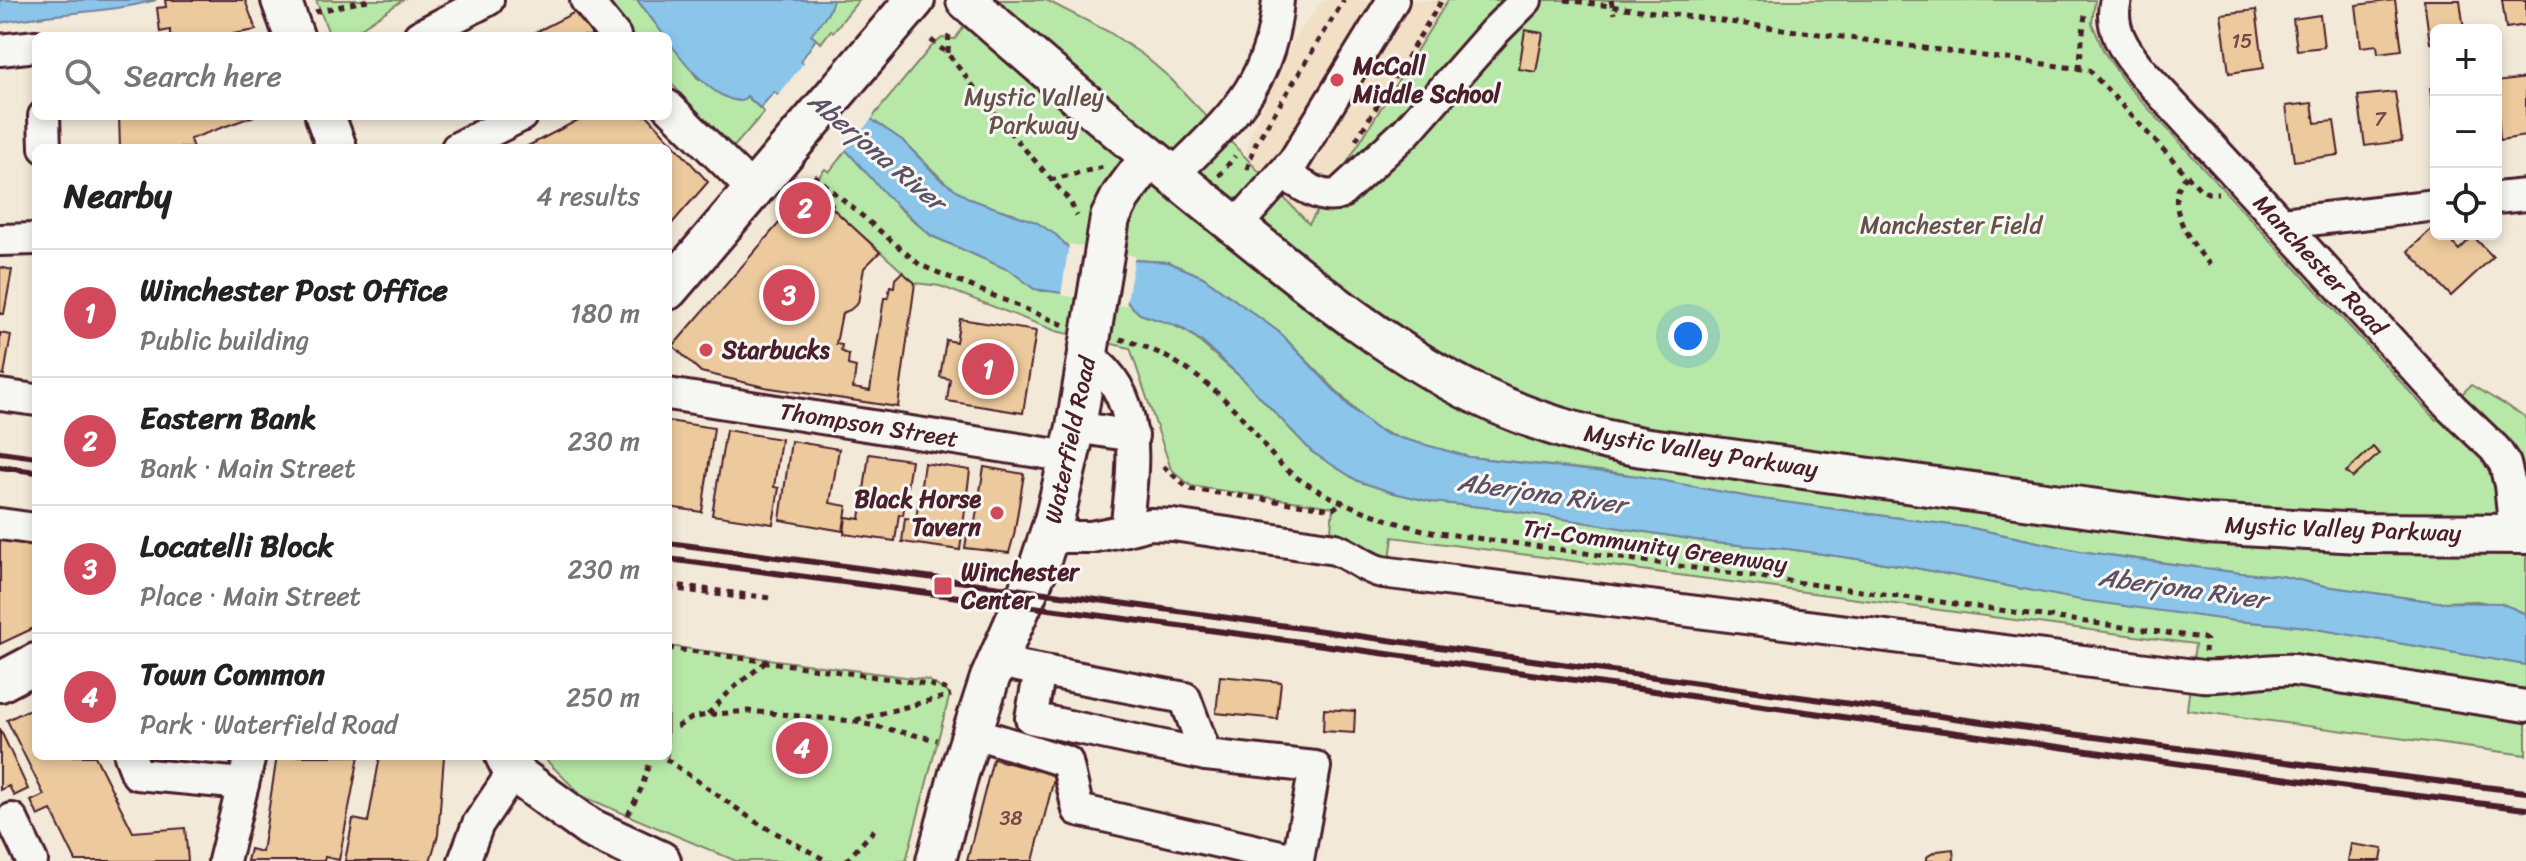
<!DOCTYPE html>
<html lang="en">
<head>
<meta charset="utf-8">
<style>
	body { margin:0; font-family:Sriracha,sans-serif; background:#f6f6f6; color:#222 }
	.controls { position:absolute; right:24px; top:24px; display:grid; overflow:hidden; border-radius:12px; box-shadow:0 4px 12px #0003 }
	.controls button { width:72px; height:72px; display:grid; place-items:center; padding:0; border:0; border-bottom:2px solid #e0e0e0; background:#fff; color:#222; font:40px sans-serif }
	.you { position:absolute; left:1688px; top:336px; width:28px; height:28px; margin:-20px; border:6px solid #fff; border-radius:50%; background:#1a73e8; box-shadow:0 0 0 12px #1a73e833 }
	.badge { display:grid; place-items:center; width:52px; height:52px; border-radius:50%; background:#d1495b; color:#fff; font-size:26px; font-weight:700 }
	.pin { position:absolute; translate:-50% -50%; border:4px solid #fff; box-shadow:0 2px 8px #0006 }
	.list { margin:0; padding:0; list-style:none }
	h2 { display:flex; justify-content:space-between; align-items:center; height:104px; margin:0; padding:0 32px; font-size:34px }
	h2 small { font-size:26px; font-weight:400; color:#767676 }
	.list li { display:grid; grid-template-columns:52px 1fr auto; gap:24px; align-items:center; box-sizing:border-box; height:128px; padding:0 32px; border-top:2px solid #e0e0e0 }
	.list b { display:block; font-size:30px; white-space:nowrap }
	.list p { margin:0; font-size:26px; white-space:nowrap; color:#767676 }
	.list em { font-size:26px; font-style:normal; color:#767676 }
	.icon { flex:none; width:44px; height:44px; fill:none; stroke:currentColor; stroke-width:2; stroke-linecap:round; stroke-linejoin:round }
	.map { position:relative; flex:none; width:2526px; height:861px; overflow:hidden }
	.search { position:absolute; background:#fff; box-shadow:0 4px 12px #0003; left:32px; top:32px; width:640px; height:88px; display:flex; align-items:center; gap:20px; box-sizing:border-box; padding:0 28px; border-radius:12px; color:#767676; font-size:30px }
	.panel { position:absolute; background:#fff; box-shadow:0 4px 12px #0003; left:32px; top:144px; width:640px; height:616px; border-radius:12px }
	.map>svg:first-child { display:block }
	.built { fill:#f1e0c6 }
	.green { fill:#b7e8a7; stroke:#808469; stroke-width:2 }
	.water { fill:#8bc5ea; stroke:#71839e; stroke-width:2 }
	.pier { fill:#f3e9d8 }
	.building { fill:#ecca9d; stroke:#4a1f2b; stroke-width:2 }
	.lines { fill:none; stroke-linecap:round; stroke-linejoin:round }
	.minor-casing { stroke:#4a1f2b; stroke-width:36 }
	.major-casing { stroke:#4a1f2b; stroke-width:44 }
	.path { stroke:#4a1f2b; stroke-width:5; stroke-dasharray:6 6; stroke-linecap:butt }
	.minor { stroke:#f6f6f2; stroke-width:30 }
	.major { stroke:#f6f6f2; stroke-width:38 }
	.rail { stroke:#4a1f2b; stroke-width:6 }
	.poi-dot { fill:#d1495b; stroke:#f6f6f2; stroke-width:3 }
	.labels { text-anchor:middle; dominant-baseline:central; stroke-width:6; stroke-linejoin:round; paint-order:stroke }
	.number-label { font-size:20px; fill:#724a48 }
	.poi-label { font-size:24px; font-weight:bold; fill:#4a1f2b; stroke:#f6f6f2; text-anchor:start }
	.park-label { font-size:24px; fill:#65514a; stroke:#f6f6f2 }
	.street-label { font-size:24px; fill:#4a1f2b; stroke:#f6f6f2 }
	.water-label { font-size:26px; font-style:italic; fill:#5e5164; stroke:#f6f6f2 }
</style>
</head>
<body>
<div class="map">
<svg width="2526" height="861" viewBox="0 0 2526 861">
	<rect width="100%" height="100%" fill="#f3e9d8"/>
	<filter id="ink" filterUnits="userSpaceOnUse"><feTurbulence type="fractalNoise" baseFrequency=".0125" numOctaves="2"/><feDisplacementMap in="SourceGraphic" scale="16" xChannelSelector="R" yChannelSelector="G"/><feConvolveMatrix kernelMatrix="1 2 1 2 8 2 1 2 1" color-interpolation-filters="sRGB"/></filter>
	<g filter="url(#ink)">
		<!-- built -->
		<path class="built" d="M1323,0H1448L1309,224L1246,157L1251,133L1293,40Z"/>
		<!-- green -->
		<g class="green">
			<path d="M316,0H403L349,36H330Z"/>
			<path d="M599,0H637L665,36H630Z"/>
			<path d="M833,0H859L833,32L831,30L821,43L810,35L828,13Z"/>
			<path d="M982,0H1046L1109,32L1143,55L1170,78L1309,224L1448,0H2095L2092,23L2104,52L2125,83L2436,420L2471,385L2526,417V614L2513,608L2477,601L2437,602L2325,586L2282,576L2240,573L2080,551L1972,528L1754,498L1619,473L1469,457L1397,437L1375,428L1364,419L1279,332L1203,277L1168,262L1134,260L1069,248L1056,235L1013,213L985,206L954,191L902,140L871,119L931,47L942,38L955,39Z"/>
			<path d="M668,39L698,79L746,96L764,112L732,149L668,80Z"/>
			<path d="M846,150L900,209L931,236L1011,271L1029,285L1041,291H1063L1127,302L1140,314L1169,323L1189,333L1244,380L1312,452L1358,481L1394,493L1432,502L1501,509L1715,543L1788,549L1905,566L2023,589L2235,621L2299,626L2526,665V755L2187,710L2195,644L1393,537L1390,558C1368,555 1354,534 1331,530L1333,507L1191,486L1171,469L1130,348L1056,331L940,286L915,283L831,207L833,204L812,185L825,169L829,172Z"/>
			<path d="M668,646L928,680L950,694L906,861H736L582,796L542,756H668Z"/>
		</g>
		<!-- water -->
		<g class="water">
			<path d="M0,0H156C105,14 51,12 0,23Z"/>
			<path d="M637,0H833L828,13L811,35L816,39L801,61L871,119L902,140L940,179L970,199L1036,222L1056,235L1069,248L1134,260L1168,262L1203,277L1279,332L1350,407L1375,428L1386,434L1469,457L1639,476L1754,498L1972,528L2080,551L2150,561L2240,573L2282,576L2325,586L2437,602L2501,603L2526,614V665L2299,626L2235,621L2080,600L1905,566L1788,549L1715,543L1501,509L1432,502L1394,493L1358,481L1312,452L1244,380L1201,341L1180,327L1140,314L1127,302L1034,289L1011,271L932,236L890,199L846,150L774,92L760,108L747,96L742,101C702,101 662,28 637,0Z"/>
		</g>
		<!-- pier -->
		<g class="pier">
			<path d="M806,60L874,116L843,153L776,98Z"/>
			<path d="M1069,244L1135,256L1126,306L1061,295Z"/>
		</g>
		<!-- building -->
		<g class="building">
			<path d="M165,0H245L256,30L221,36H170V30L160,32L157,8L166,7Z"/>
			<path d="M2395,0L2402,50L2378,53L2377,45L2361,47L2356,5Z"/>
			<path d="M2424,0H2460L2464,30H2436V42L2430,43Z"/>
			<path d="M2502,0H2526V25L2506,28Z"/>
			<path d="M579,10L592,36H528Z"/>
			<path d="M2256,10L2264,68L2229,73L2221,14Z"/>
			<path d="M2320,15L2324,47L2297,50L2293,19Z"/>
			<path d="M1525,30L1543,33L1536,72L1519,69Z"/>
			<path d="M2526,78V136L2500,140L2496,82Z"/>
			<path d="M2436,87V128H2435L2430,88Z"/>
			<path d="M2395,92L2402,141L2365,146L2358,96Z"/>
			<path d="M2312,103L2315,123L2334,121L2339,155L2294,161L2286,106Z"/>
			<path d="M119,116H254L190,139L193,148H120Z"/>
			<path d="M586,116H648L708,182L668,228V148H524Z"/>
			<path d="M812,185L833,205L831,207L880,252L864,268L858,303L850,310L842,313L836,344L842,345L841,351L849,355L848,365L856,367L853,388L870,391L884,298H888L890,286L894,287L895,279L902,272L915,283L898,407L764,387L701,372L673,346Z"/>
			<path d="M2436,225V234H2444L2459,250L2473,236L2493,257L2451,296L2408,251Z"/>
			<path d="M0,267L12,270L4,314H0Z"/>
			<path d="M960,319L1036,331L1023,413L947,401L950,379L940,377L946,340L956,342Z"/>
			<path d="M0,333L11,335L4,375L0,374Z"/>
			<path d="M668,421L714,428L702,512L668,507Z"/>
			<path d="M726,430L781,439L774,487L779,488L773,524L712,515Z"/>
			<path d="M791,441L839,449L830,503L847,506L843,531L780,520Z"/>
			<path d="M2373,447L2379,454L2353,478L2346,472Z"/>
			<path d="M869,454L911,460L903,515L899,514L895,541L844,534L846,517L860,519Z"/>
			<path d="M924,463L970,470L960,550L902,542L905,518L916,519Z"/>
			<path d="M984,467L1024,474L1014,535L1009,553L965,548L969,522H975Z"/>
			<path d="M0,536L36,541V627L0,644Z"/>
			<path d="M1220,676L1281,682L1277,719L1216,713Z"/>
			<path d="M36,706V756H95L133,832L185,828L188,861H76L51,810L38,816L31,801L44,795L7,720Z"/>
			<path d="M1324,709L1355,711L1354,733L1323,731Z"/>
			<path d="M0,729L28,789L14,796L9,786L0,790Z"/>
			<path d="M277,756H359L339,860L325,857L324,861H247L250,849L262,852Z"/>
			<path d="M380,756H444L438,835L430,861H345L353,819L368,822Z"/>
			<path d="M993,759L1055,775L1033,861H967Z"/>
			<path d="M2351,844L2383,849L2381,861H2348Z"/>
			<path d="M1953,849L1954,861H1926V857L1937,851Z"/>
		</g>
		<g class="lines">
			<defs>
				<g id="minor">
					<path d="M586,0L615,36"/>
					<path d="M2116,0C2108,27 2125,51 2141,71L2451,407L2495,449L2505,464L2510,485L2515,534"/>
					<path d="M419,36L488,0"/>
					<path d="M0,50L36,46"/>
					<path d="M668,106L754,191"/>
					<path d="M44,116L45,148"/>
					<path d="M457,148L521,116"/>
					<path d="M1284,174C1300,183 1321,201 1339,194L1406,132L1495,31L1526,0"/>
					<path d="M1173,175C1230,118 1271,86 1278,0"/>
					<path d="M2496,198L2526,195"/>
					<path d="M2283,223L2436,205"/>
					<path d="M1236,226L1294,161L1393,0"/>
					<path d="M0,240L36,239"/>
					<path d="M668,394L1070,457"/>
					<path d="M0,395L36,400"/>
					<path d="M1076,427L1133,436"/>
					<path d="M0,524L36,529"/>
					<path d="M1126,530L1150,524L1173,525L1335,549C1352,555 1364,568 1382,572L2202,676C2233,678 2263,668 2294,670L2526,706"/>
					<path d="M1050,537H1091L1126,530C1133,469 1146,396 1088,356"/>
					<path d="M1040,671L1031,718L1206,755"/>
					<path d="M972,732L1067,762L1078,810L1298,860L1315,767L1206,755L1185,698L997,662"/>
					<path d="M130,756L137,774L243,784"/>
					<path d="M12,819L32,861"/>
					<path d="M224,861L250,756"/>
					<path d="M464,861L478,824L513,772"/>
				</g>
				<g id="major">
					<path d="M281,0L294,36"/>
					<path d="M966,0C1050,74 1135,145 1222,215C1303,280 1386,351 1480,396C1531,421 1587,437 1642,447L2208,524L2359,533L2526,534"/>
					<path d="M325,116L337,148"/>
					<path d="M668,290L915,0"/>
					<path d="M0,682L36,663"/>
					<path d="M505,756L513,772L590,828L661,861"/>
					<path d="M936,861L959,773L990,678L1039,566L1054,520L1076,427L1110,218L1121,196L1150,157"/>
				</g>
			</defs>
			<!-- minor casing -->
			<use href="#minor" class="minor-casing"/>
			<!-- major casing -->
			<use href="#major" class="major-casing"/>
			<!-- path -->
			<g class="path">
				<path d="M1565,0L2089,70L2200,189L2208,193H2218"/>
				<path d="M1611,0L1614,14"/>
				<path d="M315,12L368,0"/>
				<path d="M931,40L948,54L1002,123L1070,201L1077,216"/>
				<path d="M948,53L949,30"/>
				<path d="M2079,69L2085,14"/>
				<path d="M1356,140L1442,0"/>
				<path d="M1247,169L1256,143L1344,0"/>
				<path d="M814,175L920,265L1064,325"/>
				<path d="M1219,176L1235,156"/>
				<path d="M2187,176C2160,201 2191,244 2210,265"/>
				<path d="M1050,180L1103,167"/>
				<path d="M1120,339C1168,350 1214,385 1246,422C1260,438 1270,456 1286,469C1318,497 1390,523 1432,532L2203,638L2206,640L2205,652"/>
				<path d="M1163,466L1189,489L1333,509L1344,501"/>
				<path d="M668,584L770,598L769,601"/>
				<path d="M668,588L746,598"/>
				<path d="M668,648L927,684L945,689L950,694"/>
				<path d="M708,714L731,690L766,662"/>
				<path d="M856,720L951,695"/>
				<path d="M677,727L692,718L707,715L748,711L852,721L937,740"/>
				<path d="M666,759L756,822L827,861"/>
				<path d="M628,815L642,787L650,760"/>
				<path d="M846,861L875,829"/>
			</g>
			<!-- minor -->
			<use href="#minor" class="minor"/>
			<!-- major -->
			<use href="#major" class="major"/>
			<!-- rail -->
			<g class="rail">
				<path d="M0,452L36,457"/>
				<path d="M0,467L36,472"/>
				<path d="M668,543C1288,622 1906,717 2526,792"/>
				<path d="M668,559L1301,642L2369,790L2526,809"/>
			</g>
		</g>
	</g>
	<!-- markers -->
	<g class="poi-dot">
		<circle cx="1337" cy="80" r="8"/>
		<circle cx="706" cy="350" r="8"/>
		<circle cx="997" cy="513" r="8"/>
		<rect x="933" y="576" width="20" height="20" rx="4"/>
	</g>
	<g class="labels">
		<!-- number labels -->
		<g class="number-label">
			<text x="2242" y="41">15</text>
			<text x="2380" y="119">7</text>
			<text x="1011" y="818">38</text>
		</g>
		<!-- poi labels -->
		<g class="poi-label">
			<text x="1353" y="66">McCall<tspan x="1353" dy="28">Middle School</tspan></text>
			<text x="722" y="350">Starbucks</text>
			<text x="981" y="499" text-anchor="end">Black Horse<tspan x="981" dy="28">Tavern</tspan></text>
			<text x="961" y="572">Winchester<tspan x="961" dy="28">Center</tspan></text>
		</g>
		<!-- park labels -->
		<g class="park-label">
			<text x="1034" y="97">Mystic Valley<tspan x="1034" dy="28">Parkway</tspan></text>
			<text x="1951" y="225">Manchester Field</text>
		</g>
		<!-- street labels -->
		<g class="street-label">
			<text transform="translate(2320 265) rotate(47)">Manchester Road</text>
			<text transform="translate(869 425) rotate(9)">Thompson Street</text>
			<text transform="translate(1070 440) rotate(-78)">Waterfield Road</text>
			<text transform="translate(1701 451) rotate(9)">Mystic Valley Parkway</text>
			<text transform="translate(2343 529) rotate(2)">Mystic Valley Parkway</text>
			<text transform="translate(1655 546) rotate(8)">Tri-Community Greenway</text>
		</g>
		<!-- water labels -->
		<g class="water-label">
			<text transform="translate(877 151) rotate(40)">Aberjona River</text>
			<text transform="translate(1542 493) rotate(8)">Aberjona River</text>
			<text transform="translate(2183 588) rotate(8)">Aberjona River</text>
		</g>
	</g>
</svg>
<div class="controls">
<button>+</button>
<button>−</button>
<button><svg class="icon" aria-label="locate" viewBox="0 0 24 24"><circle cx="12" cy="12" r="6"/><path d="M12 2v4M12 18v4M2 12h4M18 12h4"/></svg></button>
</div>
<div class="you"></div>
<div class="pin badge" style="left:988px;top:369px">1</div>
<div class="pin badge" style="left:805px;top:208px">2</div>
<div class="pin badge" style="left:789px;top:295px">3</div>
<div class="pin badge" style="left:802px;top:748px">4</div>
<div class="search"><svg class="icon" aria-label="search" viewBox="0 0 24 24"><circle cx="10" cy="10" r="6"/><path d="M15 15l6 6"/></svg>Search here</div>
<section class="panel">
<h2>Nearby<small>4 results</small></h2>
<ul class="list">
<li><span class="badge">1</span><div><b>Winchester Post Office</b><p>Public building</p></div><em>180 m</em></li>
<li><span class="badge">2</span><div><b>Eastern Bank</b><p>Bank · Main Street</p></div><em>230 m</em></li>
<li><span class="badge">3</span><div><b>Locatelli Block</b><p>Place · Main Street</p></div><em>230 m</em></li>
<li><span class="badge">4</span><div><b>Town Common</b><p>Park · Waterfield Road</p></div><em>250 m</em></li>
</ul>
</section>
</div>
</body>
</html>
